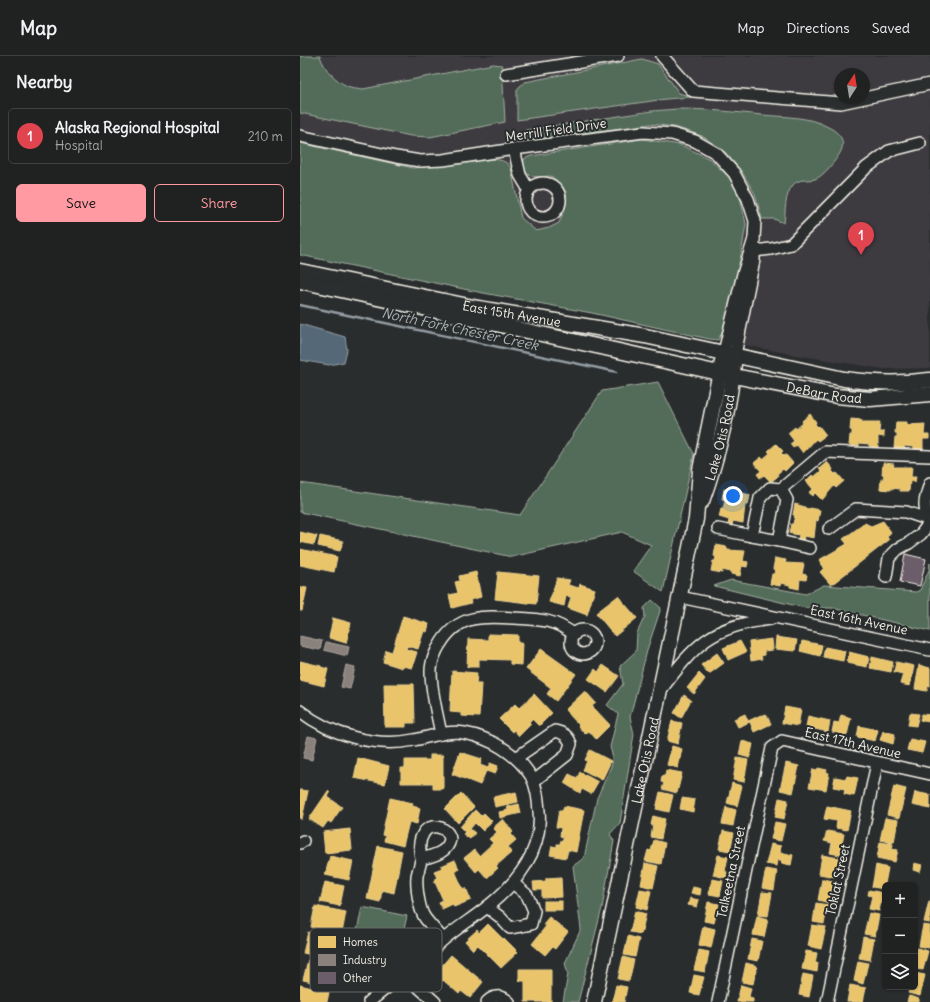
<!DOCTYPE html>
<html lang="en">
<head>
<meta charset="utf-8">
<style>
	body { margin:0; font-family:Delius,sans-serif; background:#2d2f2f; color:#f1f3f6 }
	.controls { position:absolute; right:12px; bottom:12px; display:grid; overflow:hidden; border-radius:6px; box-shadow:0 1px 3px #0004 }
	.controls button { width:36px; height:36px; display:grid; place-items:center; padding:0; border:0; border-bottom:1px solid #3d3f40; background:#202222; color:#f1f3f6; font:20px sans-serif }
	.compass { position:absolute; left:534px; top:12px; width:36px; height:36px; border-radius:50%; background:#202222; box-shadow:0 1px 3px #0004; rotate:12deg }
	.you { position:absolute; left:433px; top:440px; width:14px; height:14px; margin:-10px; border:3px solid #fff; border-radius:50%; background:#1a73e8; box-shadow:0 0 0 6px #1a73e833 }
	.badge { display:grid; place-items:center; width:26px; height:26px; border-radius:50%; background:#ff9aa2; color:#fff; font-size:13px; font-weight:700 }
	.pin { position:absolute; translate:-50% -33px; filter:drop-shadow(0 1px 2px #0008) }
	.pin::after { content:''; position:absolute; top:21px; width:14px; height:12px; background:inherit; clip-path:polygon(0 0,100% 0,50% 100%) }
	.list { margin:0; padding:0; list-style:none }
	h2 { display:flex; justify-content:space-between; align-items:center; height:52px; margin:0; padding:0 16px; font-size:17px }
	h2 small { font-size:13px; font-weight:400; color:#a2a4a5 }
	.list li { display:grid; grid-template-columns:26px 1fr auto; gap:12px; align-items:center; box-sizing:border-box; height:56px; margin:0 8px 8px; padding:0 8px; border:1px solid #3d3f40; border-radius:6px }
	.list b { display:block; font-size:15px; white-space:nowrap }
	.list p { margin:0; font-size:13px; white-space:nowrap; color:#a2a4a5 }
	.list em { font-size:13px; font-style:normal; color:#a2a4a5 }
	.actions { display:flex; gap:8px; padding:12px 16px }
	.actions a { flex:1; padding:9px 0; border:1px solid #ff9aa2; border-radius:6px; text-align:center; font-size:14px; color:#ff9aa2 }
	.actions .main { background:#ff9aa2; color:#111 }
	.icon { flex:none; width:22px; height:22px; fill:none; stroke:currentColor; stroke-width:2; stroke-linecap:round; stroke-linejoin:round }
	.map { position:relative; flex:none; width:630px; height:946px; overflow:hidden }
	header { display:flex; align-items:center; gap:24px; box-sizing:border-box; height:56px; padding:0 20px; background:#202222; border-bottom:1px solid #3d3f40 }
	header strong { font-size:19px }
	nav { display:flex; gap:22px; margin-inline-start:auto; font-size:14px }
	main { display:flex }
	aside { flex:1; background:#202222 }
	.map>svg:first-child { display:block }
	.built { fill:#3e3b40; fill-rule:evenodd }
	.green { fill:#536c5a; stroke:#a4aea1 }
	.water { fill:#546777; stroke:#949ea4 }
	.homes { fill:#e9c46a; stroke:#ecd290 }
	.industry { fill:#8a817c; stroke:#aaa39c }
	.lines { fill:none; stroke-linecap:round; stroke-linejoin:round }
	.stream { stroke:#949ea4; stroke-width:2.5 }
	.building { fill:#6c5d6a; stroke:#f4f1e8 }
	.minor-casing { stroke:#f4f1e8; stroke-width:14 }
	.major-casing { stroke:#f4f1e8; stroke-width:17 }
	.minor { stroke:#2a2d2e; stroke-width:11 }
	.major { stroke:#2a2d2e; stroke-width:14 }
	.labels { text-anchor:middle; dominant-baseline:central; stroke-width:4; stroke-linejoin:round; paint-order:stroke }
	.street-label { font-size:13px; fill:#f4f1e8; stroke:#2a2d2e }
	.water-label { font-size:14px; font-style:italic; fill:#acb3b5; stroke:#2a2d2e }
	.key { fill:#2a2d2e; stroke:#676866; stroke-width:1 }
	.key-label { font-size:11px; fill:#f4f1e8 }
</style>
</head>
<body>
<header>
<strong>Map</strong>
<nav><a>Map</a><a>Directions</a><a>Saved</a></nav>
</header>
<main>
<aside>
<h2>Nearby<small></small></h2>
<ul class="list">
<li><span class="badge" style="background:#e0444e">1</span><div><b>Alaska Regional Hospital</b><p>Hospital</p></div><em>210 m</em></li>
</ul>
<div class="actions"><a class="main">Save</a><a>Share</a></div>
</aside>
<div class="map">
<svg width="630" height="946" viewBox="0 0 630 946">
	<rect width="100%" height="100%" fill="#2a2d2e"/>
	<filter id="ink" filterUnits="userSpaceOnUse"><feTurbulence type="fractalNoise" baseFrequency=".025" numOctaves="2"/><feDisplacementMap in="SourceGraphic" scale="8" xChannelSelector="R" yChannelSelector="G"/><feConvolveMatrix kernelMatrix="1 2 1 2 8 2 1 2 1" color-interpolation-filters="sRGB"/></filter>
	<g filter="url(#ink)">
		<!-- built -->
		<path class="built" d="M0,0H630V312L584,313L496,299L418,284L409,283L292,257L178,236L0,199ZM540,18H564V42H540Z"/>
		<!-- green -->
		<g class="green">
			<path d="M0,0H20C24,13 35,24 47,30C52,32 58,32 63,33L193,8L202,9L205,66L130,81L111,80L0,57Z"/>
			<path d="M342,3L358,8L379,37L391,41L366,43L217,64V34L219,31L225,26Z"/>
			<path d="M377,53C406,53 434,56 462,59C484,61 509,60 528,71C539,76 547,85 540,97C536,104 523,121 515,123C507,125 499,122 493,129C484,140 486,154 484,167L474,163H462L455,138L442,116L425,96L402,80L375,71L351,68L231,84H227L225,77L226,74L352,55Z"/>
			<path d="M342,83L381,89L410,103L431,123L440,141L446,168L440,204L427,262L422,276L418,284L409,283L292,257L178,236L0,199V87L113,112L191,103C200,104 206,104 211,112L221,162L236,175L249,172L259,167C268,144 273,137 251,120C235,121 222,124 224,103L231,100Z"/>
			<path d="M358,326L394,398L363,536L333,515L351,489L322,476L212,501L0,456V427L220,459L302,335Z"/>
			<path d="M630,507V575L532,552H505L414,530L431,524L506,538L524,529L616,536L620,534L629,514Z"/>
			<path d="M352,544L361,552L348,591L330,661L334,678L320,767L310,778L314,785L302,852L278,946H263L268,918L265,907L281,873L273,810L284,802L297,742L312,708V698L310,691L318,658L307,649L323,628L320,610L336,595L337,577L345,560L344,552Z"/>
			<path d="M62,851L107,860L96,908L52,899Z"/>
		</g>
		<!-- water -->
		<path class="water" d="M0,268L45,281L47,294L44,306L29,309L0,304Z"/>
		<!-- homes -->
		<g class="homes">
			<path d="M510,358L516,366L515,368L518,371L519,370L526,379L518,385L516,383L503,397L497,389L493,392L490,388L494,385L488,377L495,371L496,373L503,367L502,365Z"/>
			<path d="M551,363L562,364L561,366H580L579,376H584V381L578,380V391L569,390V388L559,387V390L549,389L550,379H552V374H550Z"/>
			<path d="M596,366H607V369L625,368L624,379H629V383H623V393H614V391L605,390L604,392H594L595,381H597V377H595Z"/>
			<path d="M476,388L483,395L481,397L484,400L486,399L493,407L485,415L483,413L477,418L478,420L471,426L464,419L460,422L457,418L461,415L454,407L461,401L463,403L470,397L468,395Z"/>
			<path d="M527,406L533,413L532,415L535,418L537,417L544,425L536,432L534,430L522,444L515,437L512,440L509,436L513,433L506,425L512,419L514,421L521,415L519,413Z"/>
			<path d="M583,407L594,408L593,411H612L611,421H616L615,426L610,425L609,435H600V433L591,432V434L580,433L581,423H583L584,419L582,418Z"/>
			<path d="M424,433L434,435V437L438,438L439,436L450,439L448,449H445L443,467L433,465L432,470L428,469L429,464L419,461L421,453H423L425,444L422,443Z"/>
			<path d="M495,448L505,451V452L509,453L510,452L520,454L518,465L516,464L514,482L504,480L503,485L498,484L499,479L489,477L491,468H493L495,459H493Z"/>
			<path d="M583,465L591,476L587,481L589,484L531,529L520,516L524,512L519,504L547,488L543,483L565,467L571,470Z"/>
			<path d="M0,476L17,480L14,489L0,486Z"/>
			<path d="M20,480L43,485L40,495L18,490Z"/>
			<path d="M416,489L427,491V494L445,495L443,505L448,506L447,511L442,510L440,520L431,518V516L422,514V517L411,515L413,505H415L416,501L414,500Z"/>
			<path d="M0,493L37,501L34,516L0,509Z"/>
			<path d="M475,502L486,504L485,507L504,508L502,518L507,519L506,524L500,523L499,533L490,531V529L481,527L480,530L470,528L472,518H474L475,514L473,513Z"/>
			<path d="M176,516L181,541L170,544L171,547L152,552L149,539L158,537L155,526L160,525L159,520Z"/>
			<path d="M198,516L239,520L236,548L195,543Z"/>
			<path d="M257,522L270,524L268,529L279,532L280,528L295,533L287,559L268,552L271,541L266,540L264,550L249,546Z"/>
			<path d="M0,531L7,532L2,555H0Z"/>
			<path d="M318,540L337,562L315,580L296,557Z"/>
			<path d="M103,560L129,568L127,576L124,575L118,593L107,590L106,593L117,596L112,612L102,610V612L83,606L86,594L92,596Z"/>
			<path d="M33,562L51,567L46,587L29,582Z"/>
			<path d="M188,578L218,579V587H222L221,609L210,608V604L179,603V611H167L168,583L188,584Z"/>
			<path d="M476,581L497,584L495,595L475,593Z"/>
			<path d="M472,583L473,594L464,595V599L461,600L462,603L451,605L449,586Z"/>
			<path d="M440,585L446,596L428,604L423,592Z"/>
			<path d="M502,585L522,589L520,600L500,595Z"/>
			<path d="M525,591L545,595L543,605L523,601Z"/>
			<path d="M241,593L276,618L256,645L247,638L251,632L226,613Z"/>
			<path d="M549,596L569,601L567,611L547,607Z"/>
			<path d="M417,597L424,607L409,618L401,609Z"/>
			<path d="M572,601L593,606L591,616L570,612Z"/>
			<path d="M0,605L21,610V611L28,613L24,630L0,624Z"/>
			<path d="M596,606L614,610L610,630L600,628L603,618L594,616Z"/>
			<path d="M303,609L319,620L307,636L288,623L295,613L298,616Z"/>
			<path d="M619,609L630,612V630L628,629L627,635L615,633Z"/>
			<path d="M152,615L177,617L176,628H181L179,661L161,660V657L150,656Z"/>
			<path d="M399,617L405,623L394,638L387,632Z"/>
			<path d="M84,628H114L115,667H106V671H85Z"/>
			<path d="M285,635L296,647L292,650L310,669L296,683L289,675L285,678L278,670L279,669L265,654Z"/>
			<path d="M234,638L252,657L239,670L232,663L229,666L231,668L219,680L214,674L212,676L199,663L215,648L219,652Z"/>
			<path d="M384,639L391,644L381,662L374,657Z"/>
			<path d="M485,651L501,654L498,670L482,667Z"/>
			<path d="M610,657L619,658L616,670L608,669Z"/>
			<path d="M445,658L448,665L461,659V660L466,658L471,668L454,676L450,666L438,671L434,663Z"/>
			<path d="M622,658L630,659L629,666L620,664Z"/>
			<path d="M541,659L551,662L547,679L532,676L534,666L539,667Z"/>
			<path d="M508,660L530,665L528,676L506,671Z"/>
			<path d="M372,665L382,667L378,688L367,685Z"/>
			<path d="M559,670L578,674L575,685L557,681Z"/>
			<path d="M583,675L595,678L593,688L580,684Z"/>
			<path d="M610,683L625,686L622,697L607,694Z"/>
			<path d="M442,685L453,688L450,702L439,699Z"/>
			<path d="M372,690L382,693L378,712L367,709Z"/>
			<path d="M290,694L311,705L302,724L283,714L287,705L285,704Z"/>
			<path d="M160,696L182,703L180,709L188,712L190,707L198,710L195,718L186,715L180,729L152,718Z"/>
			<path d="M130,699H143V733H133V727H101V712H105V704H130Z"/>
			<path d="M58,702L89,710L85,728L54,722Z"/>
			<path d="M437,702L448,704L444,726L433,724Z"/>
			<path d="M486,707L499,710L493,737L480,734Z"/>
			<path d="M518,712L527,714L526,716L529,717L526,734L509,731L513,713L517,714Z"/>
			<path d="M366,714L382,717L377,737L362,733L364,727L361,726L362,720H365Z"/>
			<path d="M280,716L298,726L291,738L282,733L280,737L264,727L269,718L277,722Z"/>
			<path d="M547,720L558,722L554,740L544,738L545,733L533,731L535,721L546,723Z"/>
			<path d="M432,727L442,730L437,750L427,747Z"/>
			<path d="M594,730L606,733L599,762L587,759Z"/>
			<path d="M0,734L8,735L2,763H0Z"/>
			<path d="M28,735L30,737L28,741L42,751L31,767L28,765L23,772L9,763Z"/>
			<path d="M216,736L218,746L195,751L193,741Z"/>
			<path d="M360,736L373,739L369,756L356,753Z"/>
			<path d="M615,736L630,739V753L612,749Z"/>
			<path d="M161,737L174,751L158,767L145,753Z"/>
			<path d="M90,742L113,747L112,750L120,752L117,768L109,766L103,790L84,785L85,780L82,779Z"/>
			<path d="M382,742L395,744L393,756L380,753Z"/>
			<path d="M479,742L488,744L484,763L475,761Z"/>
			<path d="M219,748L221,757L200,762L199,756L208,754L207,751Z"/>
			<path d="M264,750L284,754L276,796L268,794L266,802L250,799L252,790L257,791V788H260L261,784L263,785V781L260,780L261,772L256,771L259,754H263Z"/>
			<path d="M527,750L551,755L547,774L536,772L537,765L524,763Z"/>
			<path d="M426,751L436,754L433,770L422,768Z"/>
			<path d="M175,754L181,760L184,757L192,765L183,775L175,767L170,773L175,777L170,783L163,778L165,776L160,771Z"/>
			<path d="M353,760L365,763L361,783L351,781L353,769H351Z"/>
			<path d="M585,762L598,764L594,786L580,784Z"/>
			<path d="M203,763L213,776L211,778L216,784L208,791L212,796L196,810L198,812L187,822L179,813L176,816L164,802L174,794L179,800L193,787L189,783L197,776L193,772Z"/>
			<path d="M475,766L485,768L481,785L471,783Z"/>
			<path d="M50,773L52,794L25,797L23,776Z"/>
			<path d="M423,775L434,777L430,795L419,793Z"/>
			<path d="M527,775L544,778L540,799L530,797L532,787L524,785Z"/>
			<path d="M354,784L365,787L361,808L345,805L348,794L351,795Z"/>
			<path d="M580,786L593,788L592,793L598,794L595,806L577,802Z"/>
			<path d="M471,788L481,790L480,796L493,799L491,809L481,807L482,804H478L477,810L466,808Z"/>
			<path d="M78,790L102,795L94,837L82,834L80,846L67,843Z"/>
			<path d="M418,799L428,801L425,815L427,816L426,822L413,819Z"/>
			<path d="M522,799L539,802L535,821L519,818Z"/>
			<path d="M30,800L53,805L49,824L25,819Z"/>
			<path d="M155,804L159,813L155,815L163,833L166,832L171,844L154,851L153,848L142,853L139,846L143,844L134,824L137,822L134,815L142,812L141,810Z"/>
			<path d="M345,807L358,810L353,832L341,829Z"/>
			<path d="M614,807L622,809L620,816L613,814Z"/>
			<path d="M576,809L588,812L584,833L572,831Z"/>
			<path d="M466,813L477,815L474,834L462,832Z"/>
			<path d="M261,821L262,841L242,842V834H234L233,826L246,825V822Z"/>
			<path d="M412,823L423,825L420,840L409,838Z"/>
			<path d="M522,823L534,825L529,847L518,844Z"/>
			<path d="M25,826L44,830L40,850L20,846Z"/>
			<path d="M393,831L401,833L400,839L391,837Z"/>
			<path d="M340,833L351,835L347,854L336,851Z"/>
			<path d="M569,834L583,837L579,855L569,853L572,840L568,839Z"/>
			<path d="M462,836L472,837L468,860L458,859Z"/>
			<path d="M390,842L399,844L397,851L388,849Z"/>
			<rect x="244" y="845" width="18" height="9"/>
			<path d="M629,845H630V867L624,866Z"/>
			<path d="M408,846L419,848L414,867L404,865Z"/>
			<path d="M516,847L528,849L524,868L513,866Z"/>
			<path d="M15,850L46,856L42,877L11,871Z"/>
			<path d="M335,855L346,858L341,878L330,876Z"/>
			<path d="M569,857L579,859L575,880L564,878Z"/>
			<path d="M457,860L468,863L464,881L453,879Z"/>
			<path d="M249,861L268,876L255,893L252,891L245,899L232,888L246,870L243,868Z"/>
			<path d="M188,868L203,883L204,882L218,896L201,912L178,889L173,894L165,885L177,874L179,877Z"/>
			<path d="M512,869L526,871L521,893L508,890Z"/>
			<path d="M623,869L630,870L629,892L619,890Z"/>
			<path d="M403,870L415,873L411,892L399,889Z"/>
			<path d="M8,876L33,882L31,891L28,890L27,893L32,894L30,903L3,897Z"/>
			<path d="M328,880L339,883L335,901L324,899Z"/>
			<path d="M563,881L574,883L570,904L559,902Z"/>
			<path d="M452,883L462,885L458,905L448,903Z"/>
			<path d="M617,892L628,895L623,914L615,913V903Z"/>
			<path d="M399,894L409,896L405,916L394,914Z"/>
			<path d="M506,895L517,897L515,907H518L517,916L502,913Z"/>
			<path d="M151,899L183,926L170,942L161,935L159,938L143,924L140,927L133,920Z"/>
			<path d="M323,901L334,904L329,925L318,923Z"/>
			<path d="M8,904L30,909L26,929L3,924Z"/>
			<path d="M558,905L568,907L563,928L554,925Z"/>
			<path d="M446,907L457,910L453,928L442,926Z"/>
			<path d="M219,913H251V946H225V925H219Z"/>
			<path d="M615,917L625,919L620,940L608,937L610,931H615Z"/>
			<path d="M503,918L513,920L509,941L499,939Z"/>
			<path d="M394,919L404,921L399,939L390,937Z"/>
			<path d="M0,929L29,936L27,946H0Z"/>
			<path d="M316,929L327,931L324,946H312Z"/>
			<path d="M441,929L451,932L449,941L453,942V946H437Z"/>
			<path d="M550,929L566,932L563,946H547Z"/>
			<path d="M609,940L619,943V946H607Z"/>
		</g>
		<!-- industry -->
		<g class="industry">
			<path d="M0,580L22,585L20,594L0,590Z"/>
			<path d="M26,586L49,591L47,600L24,594Z"/>
			<path d="M46,609L55,611L50,633L41,631Z"/>
			<path d="M8,680L17,682L12,704L3,702Z"/>
		</g>
		<g class="lines">
			<!-- stream -->
			<path class="stream" d="M0,249L317,316"/>
		</g>
		<!-- building -->
		<path class="building" d="M605,498L626,503L620,530L600,526Z"/>
		<g class="lines">
			<defs>
				<g id="minor">
					<path d="M362,0L393,35L541,47L630,28"/>
					<path d="M206,18L318,0"/>
					<path d="M0,80L96,101L120,105L143,104L214,93L343,76L372,78L395,85L416,97L434,117L448,143L455,165L454,183"/>
					<path d="M214,93L220,119L229,134"/>
					<circle cx="243" cy="144" r="17"/>
					<path d="M454,195L471,193L491,188L566,112L589,95L620,87"/>
					<path d="M424,296L443,218L454,183V204L435,299"/>
					<path d="M630,427C626,440 621,452 630,463"/>
					<path d="M481,433L487,444L479,485L452,480L460,442L470,432L481,433L525,396L630,400"/>
					<path d="M418,473L452,480"/>
					<path d="M529,473L556,453L606,456L630,464"/>
					<path d="M479,485L510,492"/>
					<path d="M586,521L589,502L598,493L609,487L621,478L630,466"/>
					<path d="M380,541L630,594"/>
					<circle cx="283" cy="586" r="12"/>
					<path d="M360,635C395,589 410,570 471,563"/>
					<path d="M0,655C31,679 75,692 114,684C130,681 148,674 164,677C191,682 216,697 231,720C237,731 238,743 239,755C243,795 216,828 187,851C172,863 157,872 143,884C137,889 131,895 125,900C107,916 88,931 69,946"/>
					<path d="M141,678C137,657 131,636 131,615C131,606 136,594 141,587C159,558 184,560 214,562C237,563 256,563 274,579"/>
					<path d="M216,702L255,675C264,677 268,680 271,688L267,699L234,725"/>
					<path d="M0,787L3,785"/>
					<path d="M121,803C132,800 148,797 150,783C148,770 129,766 123,778C118,786 120,794 121,802C121,808 118,814 117,820C116,831 119,854 125,862C131,870 137,876 143,883"/>
					<path d="M187,851L200,861L210,872L231,868L234,855L227,839L213,827"/>
					<path d="M104,918L135,946"/>
					<path d="M187,946C194,939 202,939 209,946"/>
					<path d="M418,946L472,692L482,685L630,718"/>
					<path d="M527,946L577,707"/>
				</g>
				<g id="major">
					<path id="s1" d="M0,215L178,252L345,280L544,323C573,327 601,328 630,324"/>
					<path id="s2" d="M0,225L419,317L536,340L570,343L630,338"/>
					<path id="s3" d="M402,445C419,398 430,349 435,299"/>
					<path id="s4" d="M294,946L396,463L400,414L424,296"/>
				</g>
			</defs>
			<!-- minor casing -->
			<use href="#minor" class="minor-casing"/>
			<!-- major casing -->
			<use href="#major" class="major-casing"/>
			<!-- minor -->
			<use href="#minor" class="minor"/>
			<!-- major -->
			<use href="#major" class="major"/>
		</g>
	</g>
	<g class="labels">
		<!-- street labels -->
		<g class="street-label">
			<text transform="translate(256 74) rotate(-8)">Merrill Field Drive</text>
			<text stroke="none"><textPath href="#s1" startOffset="216">East 15th Avenue</textPath></text>
			<text stroke="none"><textPath href="#s2" startOffset="536">DeBarr Road</textPath></text>
			<text stroke="none"><textPath href="#s3" startOffset="66">Lake Otis Road</textPath></text>
			<text transform="translate(559 564) rotate(12)">East 16th Avenue</text>
			<text transform="translate(553 687) rotate(13)">East 17th Avenue</text>
			<text stroke="none"><textPath href="#s4" startOffset="247">Lake Otis Road</textPath></text>
			<text transform="translate(431 816) rotate(-78)">Talkeetna Street</text>
			<text transform="translate(538 824) rotate(-78)">Toklat Street</text>
		</g>
		<!-- water labels -->
		<g class="water-label">
			<text transform="translate(160 273) rotate(12)">North Fork Chester Creek</text>
		</g>
	</g>
	<!-- legend -->
	<rect x="10" y="872" width="132" height="64" rx="6" class="key"/>
	<rect x="18" y="880" width="18" height="12" fill="#e9c46a"/>
	<rect x="18" y="898" width="18" height="12" fill="#8a817c"/>
	<rect x="18" y="916" width="18" height="12" fill="#6c5d6a"/>
	<g class="key-label">
		<text x="43" y="890">Homes</text>
		<text x="43" y="908">Industry</text>
		<text x="43" y="926">Other</text>
	</g>
</svg>
<div class="controls">
<button>+</button>
<button>−</button>
<button><svg class="icon" aria-label="layers" viewBox="0 0 24 24"><path d="M12 4l9 5-9 5-9-5zM3 14l9 5 9-5"/></svg></button>
</div>
<svg class="compass" viewBox="-18 -18 36 36"><path d="M0-13l5 13h-10z" fill="#e53935"/><path d="M0 13l5-13h-10z" fill="#a2a4a5"/></svg>
<div class="you"></div>
<div class="pin badge" style="left:561px;top:199px;background:#e0444e">1</div>
</div>
</main>
</body>
</html>
